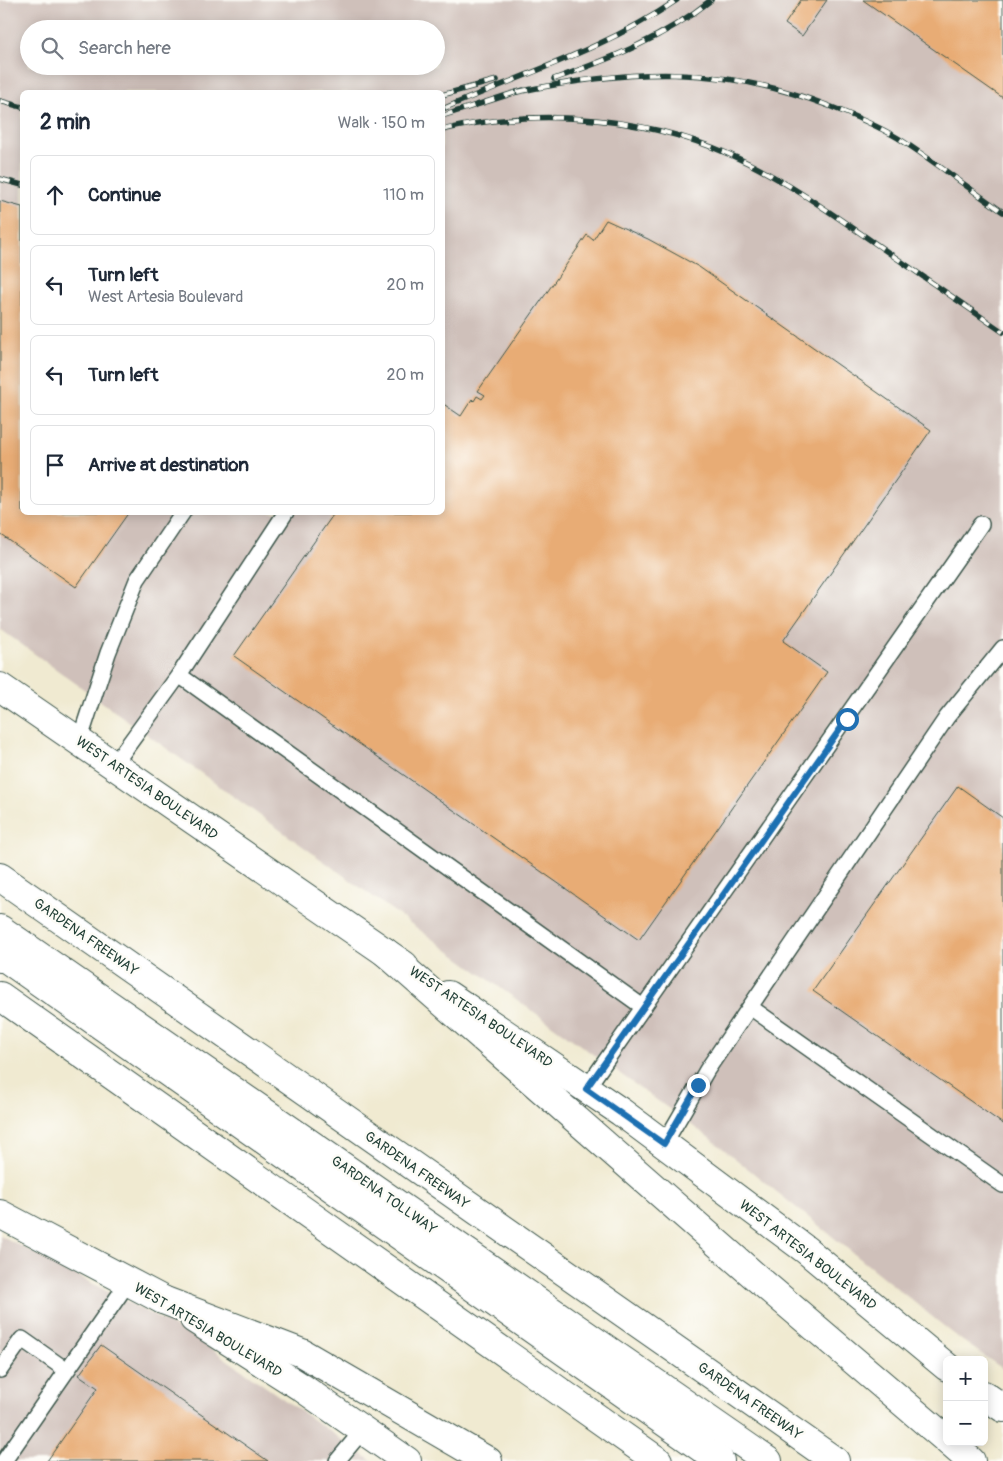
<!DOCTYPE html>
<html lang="en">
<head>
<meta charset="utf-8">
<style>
	body { margin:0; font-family:Pangolin,sans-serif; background:#f6f6f7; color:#1f2937 }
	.controls { position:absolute; right:15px; bottom:15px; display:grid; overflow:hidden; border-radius:8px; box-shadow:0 2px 12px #0003 }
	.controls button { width:45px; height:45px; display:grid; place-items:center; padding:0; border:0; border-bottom:1px solid #e0e1e3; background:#fff; color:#1f2937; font:25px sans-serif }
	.stop { position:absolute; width:15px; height:15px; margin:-11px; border:4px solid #1f6fb2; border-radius:50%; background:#fff }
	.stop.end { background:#1f6fb2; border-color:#fff; box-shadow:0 1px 5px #0008 }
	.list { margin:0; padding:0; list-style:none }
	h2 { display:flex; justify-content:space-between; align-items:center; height:65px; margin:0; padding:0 20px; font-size:21px }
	h2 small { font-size:16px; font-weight:400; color:#747a83 }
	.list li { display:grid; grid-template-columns:32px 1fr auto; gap:15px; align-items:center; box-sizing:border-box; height:80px; margin:0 10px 10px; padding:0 10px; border:1px solid #e0e1e3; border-radius:8px }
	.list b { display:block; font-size:19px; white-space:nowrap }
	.list p { margin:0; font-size:16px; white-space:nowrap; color:#747a83 }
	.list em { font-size:16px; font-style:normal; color:#747a83 }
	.icon { flex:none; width:28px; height:28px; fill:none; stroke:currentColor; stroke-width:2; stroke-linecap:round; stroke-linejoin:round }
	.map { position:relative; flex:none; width:1003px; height:1461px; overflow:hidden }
	.search { position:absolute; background:#fff; box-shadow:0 2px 12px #0003; left:20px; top:20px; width:425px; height:55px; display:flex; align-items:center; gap:12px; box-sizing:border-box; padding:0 18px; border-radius:28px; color:#747a83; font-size:19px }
	.panel { position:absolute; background:#fff; box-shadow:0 2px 12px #0003; left:20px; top:90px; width:425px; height:425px; border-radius:8px }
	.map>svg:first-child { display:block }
	.industrial { fill:#cfc0ba; fill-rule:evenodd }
	.building { fill:#e8ac74 }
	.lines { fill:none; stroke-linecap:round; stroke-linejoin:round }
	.service-casing { stroke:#3e574c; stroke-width:18 }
	.secondary-casing { stroke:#3e574c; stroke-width:30 }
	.primary-casing { stroke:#3e574c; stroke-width:30 }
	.motorway-casing { stroke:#3e574c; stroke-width:30 }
	.service { stroke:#fff; stroke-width:15 }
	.secondary { stroke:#fff; stroke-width:28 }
	.primary { stroke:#fff; stroke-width:28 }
	.motorway { stroke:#fff; stroke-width:28 }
	.rail-casing { stroke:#1f3d34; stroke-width:5.5 }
	.rail { stroke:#fdfcf7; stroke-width:4; stroke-dasharray:11; stroke-linecap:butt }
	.route { stroke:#1f6fb2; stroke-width:6 }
	.labels { text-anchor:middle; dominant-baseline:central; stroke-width:5; stroke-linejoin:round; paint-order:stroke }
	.street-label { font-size:14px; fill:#1f3d34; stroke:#fdfcf7 }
</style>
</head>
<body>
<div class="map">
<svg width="1003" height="1461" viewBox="0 0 1003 1461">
	<rect width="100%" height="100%" fill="#fdfcf7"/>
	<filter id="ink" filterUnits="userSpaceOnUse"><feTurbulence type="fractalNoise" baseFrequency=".02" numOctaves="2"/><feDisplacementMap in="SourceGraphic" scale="10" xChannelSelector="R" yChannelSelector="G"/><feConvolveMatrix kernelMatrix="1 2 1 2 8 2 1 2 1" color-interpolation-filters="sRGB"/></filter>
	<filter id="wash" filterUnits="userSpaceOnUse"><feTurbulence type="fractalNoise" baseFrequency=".0096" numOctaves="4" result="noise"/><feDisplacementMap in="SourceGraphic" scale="20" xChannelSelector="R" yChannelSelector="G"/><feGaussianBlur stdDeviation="1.12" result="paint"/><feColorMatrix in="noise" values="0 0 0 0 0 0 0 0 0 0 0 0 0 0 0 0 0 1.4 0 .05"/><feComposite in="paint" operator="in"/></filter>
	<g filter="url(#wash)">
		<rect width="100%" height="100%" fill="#f0ead1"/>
		<!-- industrial -->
		<g class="industrial">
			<path d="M0,0H1003V1369L960,1339L711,1139L0,629ZM29,29H436V66H29ZM22,92H442V512H22Z"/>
			<path d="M0,1235L196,1338L372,1461H0Z"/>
		</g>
		<g id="blocks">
			<!-- building -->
			<g class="building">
				<path d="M801,0H827L802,36L785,24Z"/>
				<path d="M863,0H1003V98Z"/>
				<path d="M0,201L22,207V512H129L76,587L0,534Z"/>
				<path d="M606,220L648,239L699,267L931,430L783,641L827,672L639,940L234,656L335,512H442V403L461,416L472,399L474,401L477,396L482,399L485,395L478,391L587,235L593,240Z"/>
				<path d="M958,786L1003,818V1124L813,991Z"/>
				<path d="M101,1345L268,1461H47L98,1388L79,1375Z"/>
			</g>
		</g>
	</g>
	<g filter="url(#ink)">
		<use href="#blocks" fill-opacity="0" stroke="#3e574c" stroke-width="1"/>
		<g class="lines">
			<defs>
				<g id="service">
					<path d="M286,512L179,675L643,1007"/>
					<path d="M79,742L108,653L137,580L183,512"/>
					<path d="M113,766L179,675"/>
					<path d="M750,1007L1003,1185"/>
					<path d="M586,1089L981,524"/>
					<path d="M664,1144L707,1070L947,717L1003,648"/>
					<path d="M0,1370L22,1339L66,1370"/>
					<path d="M4,1461L129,1281"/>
					<path d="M337,1461L363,1430"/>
				</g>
				<g id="secondary">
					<path d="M0,687L404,965"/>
					<path d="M448,995L621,1112L806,1250L947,1367"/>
					<path d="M194,1319L301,1387L407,1461"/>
					<path d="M984,1395L1003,1408"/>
				</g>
				<path id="primary" d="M0,1214L163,1300"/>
				<g id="motorway">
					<path d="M0,877L835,1461"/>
					<path d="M0,929L768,1461"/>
					<path d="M384,951L757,1278L947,1440"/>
					<path d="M0,958L4,957L720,1461"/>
					<path d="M0,996L658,1461"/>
					<path d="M163,1300L302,1353L488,1461"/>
					<path d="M949,1442L971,1461"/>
				</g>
			</defs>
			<!-- service casing -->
			<use href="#service" class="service-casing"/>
			<!-- secondary casing -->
			<use href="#secondary" class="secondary-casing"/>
			<!-- primary casing -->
			<use href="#primary" class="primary-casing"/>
			<!-- motorway casing -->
			<use href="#motorway" class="motorway-casing"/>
			<!-- service -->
			<use href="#service" class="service"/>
			<!-- secondary -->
			<use href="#secondary" class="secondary"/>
			<!-- primary -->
			<use href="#primary" class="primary"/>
			<!-- motorway -->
			<use href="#motorway" class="motorway"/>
			<defs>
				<g id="rail">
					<path d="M554,79C610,59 664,38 711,0"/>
					<path d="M517,92C629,69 721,64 829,106C852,115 876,125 898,138C934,161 968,188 1003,212"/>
					<path d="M442,95L497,80"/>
					<path d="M0,101L22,107"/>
					<path d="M445,108C522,75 607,48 677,0"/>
					<path d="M442,116L523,90"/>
					<path d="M442,130C542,106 656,117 748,163C790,184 828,211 866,237C912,269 957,300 1003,332"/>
					<path d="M0,179L22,185"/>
				</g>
			</defs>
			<!-- rail casing -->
			<use href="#rail" class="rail-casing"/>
			<!-- rail -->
			<use href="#rail" class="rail"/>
		</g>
	</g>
	<g class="lines" filter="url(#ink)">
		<!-- route -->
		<path class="route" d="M698,1085L664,1144L586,1089L847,719"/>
	</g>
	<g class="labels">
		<!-- street labels -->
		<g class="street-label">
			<text transform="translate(147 788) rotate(35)">WEST ARTESIA BOULEVARD</text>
			<text transform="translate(86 937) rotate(35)">GARDENA FREEWAY</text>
			<text transform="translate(481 1017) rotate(34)">WEST ARTESIA BOULEVARD</text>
			<text transform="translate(417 1170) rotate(35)">GARDENA FREEWAY</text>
			<text transform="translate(384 1195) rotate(35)">GARDENA TOLLWAY</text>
			<text transform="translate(808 1255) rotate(38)">WEST ARTESIA BOULEVARD</text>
			<text transform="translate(208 1330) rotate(31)">WEST ARTESIA BOULEVARD</text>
			<text transform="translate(750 1401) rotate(35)">GARDENA FREEWAY</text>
		</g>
	</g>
</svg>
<div class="controls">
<button>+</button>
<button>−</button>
</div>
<div class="stop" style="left:847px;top:719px"></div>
<div class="stop end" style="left:698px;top:1085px"></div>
<div class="search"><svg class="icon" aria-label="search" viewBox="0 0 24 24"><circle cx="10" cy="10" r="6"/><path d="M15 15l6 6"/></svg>Search here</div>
<section class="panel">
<h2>2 min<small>Walk · 150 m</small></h2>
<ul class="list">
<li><svg class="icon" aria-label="ahead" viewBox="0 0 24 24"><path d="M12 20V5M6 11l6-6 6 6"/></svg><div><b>Continue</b></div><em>110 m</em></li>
<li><svg class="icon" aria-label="left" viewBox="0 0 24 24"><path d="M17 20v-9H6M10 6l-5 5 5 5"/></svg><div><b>Turn left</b><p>West Artesia Boulevard</p></div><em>20 m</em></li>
<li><svg class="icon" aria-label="left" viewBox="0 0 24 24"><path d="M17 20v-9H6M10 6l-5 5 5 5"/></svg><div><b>Turn left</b></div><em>20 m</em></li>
<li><svg class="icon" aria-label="arrive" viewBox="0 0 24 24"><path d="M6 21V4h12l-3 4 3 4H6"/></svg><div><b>Arrive at destination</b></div></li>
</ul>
</section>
</div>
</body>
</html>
